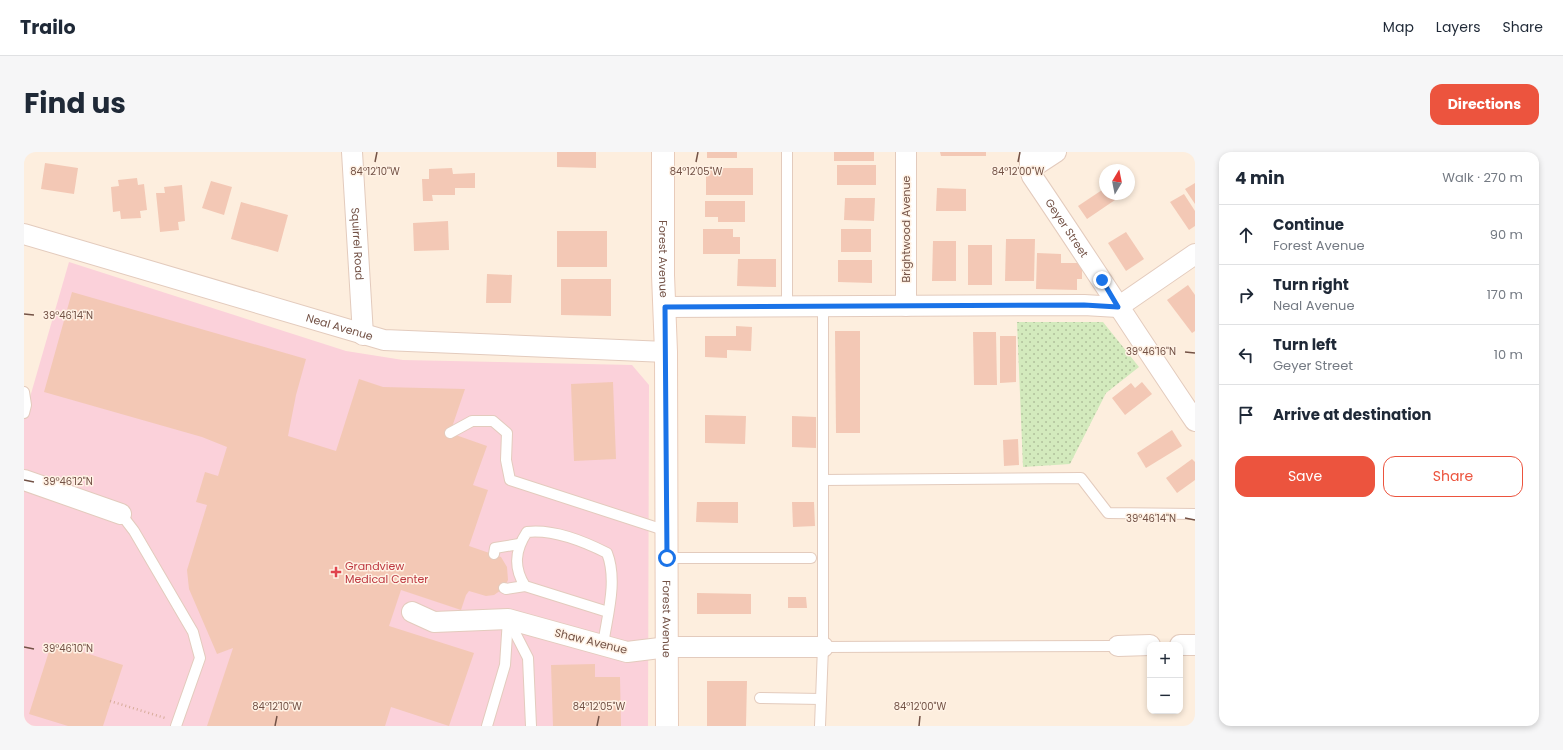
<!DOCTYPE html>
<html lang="en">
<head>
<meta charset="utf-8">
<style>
	body { margin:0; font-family:Poppins,sans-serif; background:#f6f6f7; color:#1f2937 }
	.controls { position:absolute; right:12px; bottom:12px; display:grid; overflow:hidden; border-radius:8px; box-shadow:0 2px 6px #0003 }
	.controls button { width:36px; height:36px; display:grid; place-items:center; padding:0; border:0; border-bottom:1px solid #e0e1e3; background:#fff; color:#1f2937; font:20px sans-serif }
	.compass { position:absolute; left:1075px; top:12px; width:36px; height:36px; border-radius:50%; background:#fff; box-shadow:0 2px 6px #0003; rotate:10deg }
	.stop { position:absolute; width:12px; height:12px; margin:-9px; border:3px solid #1a73e8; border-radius:50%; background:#fff }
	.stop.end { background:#1a73e8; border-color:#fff; box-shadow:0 1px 4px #0008 }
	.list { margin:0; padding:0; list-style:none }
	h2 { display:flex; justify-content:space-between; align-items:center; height:52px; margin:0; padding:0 16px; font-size:17px }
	h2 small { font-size:13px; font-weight:400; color:#747a83 }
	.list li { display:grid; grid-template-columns:26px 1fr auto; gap:12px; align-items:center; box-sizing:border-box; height:60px; padding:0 16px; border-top:1px solid #e0e1e3 }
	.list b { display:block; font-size:15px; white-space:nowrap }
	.list p { margin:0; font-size:13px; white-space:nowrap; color:#747a83 }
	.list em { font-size:13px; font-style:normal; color:#747a83 }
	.actions { display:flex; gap:8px; padding:12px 16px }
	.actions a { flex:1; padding:9px 0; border:1px solid #ec543e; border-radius:12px; text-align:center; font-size:14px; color:#ec543e }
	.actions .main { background:#ec543e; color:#fff }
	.icon { flex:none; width:22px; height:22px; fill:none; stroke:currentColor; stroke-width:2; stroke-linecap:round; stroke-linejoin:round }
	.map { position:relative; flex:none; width:1171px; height:574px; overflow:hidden; border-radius:12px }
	header { display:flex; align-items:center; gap:24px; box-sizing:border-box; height:56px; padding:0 20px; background:#fff; border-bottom:1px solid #e0e1e3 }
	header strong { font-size:19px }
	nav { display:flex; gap:22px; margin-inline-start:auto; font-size:14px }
	.intro { display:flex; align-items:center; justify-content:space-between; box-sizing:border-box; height:96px; padding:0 24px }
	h1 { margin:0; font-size:28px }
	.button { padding:10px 18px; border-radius:12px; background:#ec543e; color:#fff; font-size:14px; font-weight:700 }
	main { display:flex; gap:24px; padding:0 24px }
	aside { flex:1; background:#fff; border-radius:12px; box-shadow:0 2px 6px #0003 }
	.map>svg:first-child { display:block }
	.medical { fill:#fbd1da }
	.grass { fill:url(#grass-dots) }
	.building { fill:#f3c8b5 }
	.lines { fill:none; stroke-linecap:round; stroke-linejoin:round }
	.lane-casing { stroke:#e3cbbd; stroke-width:12 }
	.street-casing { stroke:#e3cbbd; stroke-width:22 }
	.secondary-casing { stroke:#e8cbba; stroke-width:24 }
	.path { stroke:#d7ab99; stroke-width:2.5; stroke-dasharray:1 3; stroke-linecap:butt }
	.lane { stroke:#fff; stroke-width:10 }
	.street { stroke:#fff; stroke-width:20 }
	.secondary { stroke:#fff; stroke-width:22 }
	.route { stroke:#1a73e8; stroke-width:5 }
	.ticks { fill:none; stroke:#735246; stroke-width:1.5 }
	.health-dot { fill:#e0444e; stroke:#fff2e5; stroke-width:1.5 }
	.labels { text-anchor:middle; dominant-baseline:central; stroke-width:3; stroke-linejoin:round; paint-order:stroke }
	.street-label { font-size:11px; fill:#735246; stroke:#fff2e5 }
	.health-label { font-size:11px; fill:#be3a42; stroke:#fff2e5; text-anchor:start }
	.ticks-label { font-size:10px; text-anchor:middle; fill:#735246; stroke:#fff2e5; stroke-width:3; stroke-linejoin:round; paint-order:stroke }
</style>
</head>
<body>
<header>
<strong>Trailo</strong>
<nav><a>Map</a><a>Layers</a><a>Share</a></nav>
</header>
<div class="intro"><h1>Find us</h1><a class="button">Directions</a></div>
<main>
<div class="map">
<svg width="1171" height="574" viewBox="0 0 1171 574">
	<defs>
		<pattern id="grass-dots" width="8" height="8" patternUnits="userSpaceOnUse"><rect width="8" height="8" fill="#d3eabd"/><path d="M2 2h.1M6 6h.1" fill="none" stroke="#b0c09b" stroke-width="1.8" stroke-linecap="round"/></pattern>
	</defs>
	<rect width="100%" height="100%" fill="#fdeede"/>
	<!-- medical -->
	<path class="medical" d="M45,110L322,199L379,208L608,213L625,233L624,574H0V266Z"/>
	<!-- grass -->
	<path class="grass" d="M993,170H1079L1115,215L1082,241L1046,312L999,315Z"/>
	<!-- building -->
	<g class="building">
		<path d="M533,0H572V16L533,15Z"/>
		<rect x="683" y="0" width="30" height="6"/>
		<rect x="810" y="0" width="40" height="9"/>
		<path d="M916,0H962V4H917Z"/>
		<path d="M21,11L54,16L50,42L17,37Z"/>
		<rect x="813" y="13" width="39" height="20"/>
		<path d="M428,16L429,22L451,21V36H431V43H408L409,49H399L398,27H405V17Z"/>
		<rect x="682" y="16" width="47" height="27"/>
		<path d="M113,26L114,33L120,32L123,58L116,59L117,66L97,67L96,59L89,60L87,35L95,34L94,28Z"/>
		<path d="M187,29L208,35L200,63L178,56Z"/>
		<path d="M1171,31V52L1161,37Z"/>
		<path d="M158,33L161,69L154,70L155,78L136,80L132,41H141L140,35Z"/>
		<path d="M913,36L942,37V59H912Z"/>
		<path d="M1081,36V42H1087L1091,48L1063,67L1054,54Z"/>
		<path d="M1160,42L1171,59V74L1165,78L1146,50Z"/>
		<path d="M821,46H851L850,69L820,68Z"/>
		<path d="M681,49H721V70H694V65H681Z"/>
		<path d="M217,50L264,63L254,100L207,87Z"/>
		<path d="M424,69L425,98L390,99L389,71Z"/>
		<path d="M679,77H709V85H716V102H679Z"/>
		<rect x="817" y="77" width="30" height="23"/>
		<rect x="533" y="79" width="50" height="36"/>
		<path d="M1102,80L1120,107L1102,119L1084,91Z"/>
		<path d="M982,87H1011L1010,129H981Z"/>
		<path d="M909,89H932V129H908Z"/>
		<rect x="944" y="93" width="24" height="40"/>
		<path d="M1013,101L1037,102V111H1058V127H1053V138L1012,137Z"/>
		<path d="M714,107H752V135L713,134Z"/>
		<path d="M814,108H848V131L814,130Z"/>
		<path d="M463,122L488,123L487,151H462Z"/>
		<path d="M537,127H587V164L537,163Z"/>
		<path d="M1164,133L1171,143V179L1168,181L1143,148Z"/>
		<path d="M48,140L282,207L272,243L264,284L312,299L335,227L359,235L441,237L426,281L463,294L449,333L464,338L445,394L477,405L483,415L484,428L480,436L470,443L462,444L445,439L442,443L437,458L377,438L365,474L450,501L425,574L367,555L361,574H183L209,496L193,502L165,437L163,418L183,353L172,350L181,320L194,324L203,295L178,285L20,240Z"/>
		<path d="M712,174L728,175L727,199L703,198V206L681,205V184H712Z"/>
		<path d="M811,179H836V281H812Z"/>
		<path d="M949,180H972L973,233H950Z"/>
		<path d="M976,184H992V230L976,231Z"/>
		<path d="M589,230L592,307L550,309L547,232Z"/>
		<path d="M1118,230L1128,242L1101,263L1088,246L1107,231L1111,236Z"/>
		<path d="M681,263L722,264L721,292L681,291Z"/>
		<path d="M768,264L792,265V296L768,295Z"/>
		<path d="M1148,278L1158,294L1122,316L1113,301Z"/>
		<path d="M994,287L995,313L980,314L979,288Z"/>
		<path d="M1168,307L1171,310V328L1153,341L1142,326Z"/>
		<path d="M673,350H714V371L672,370Z"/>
		<path d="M768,350H790L791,374L769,375Z"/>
		<path d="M673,441L727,442V462H673Z"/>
		<path d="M764,445H782L783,456H764Z"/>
		<path d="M28,490L99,513L79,574H44L5,562Z"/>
		<path d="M571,512V525H596L597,574H529L527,513Z"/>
		<path d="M683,529H723L722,574H683Z"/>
	</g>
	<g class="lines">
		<defs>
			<g id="lane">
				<path d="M763,0V154"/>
				<path d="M0,240L2,253L0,261"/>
				<path d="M426,281L448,269H469L483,281L482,308L486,328L643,379"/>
				<path d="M799,328L1057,326L1084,361L1171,362"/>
				<path d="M97,362L110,379L169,480L176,506L152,574"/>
				<path d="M470,402L471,396L495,392"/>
				<path d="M643,406H787"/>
				<path d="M480,436L482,437L501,434"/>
				<path d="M484,467L504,506L507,574"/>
				<path d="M579,493C583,464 594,429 583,401C559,389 530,377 503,380C491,398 489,415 501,434L584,460"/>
				<path d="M799,495L1094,494"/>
				<path d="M736,546L797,547"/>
				<path d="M463,574L481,513L484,467"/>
				<path d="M796,574L799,495V154"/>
			</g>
			<g id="street">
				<path id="s1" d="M328,0L339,183"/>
				<path id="s2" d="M1006,0V17L1008,24C1063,105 1116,188 1171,269"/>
				<path d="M1006,17L1032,0"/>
				<path id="s3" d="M0,82L360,188L642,200"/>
				<path d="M882,154V0"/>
				<path d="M641,155L1060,153L1094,155L1171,102"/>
				<path d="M0,328L97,362"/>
				<path d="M388,460L410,470L484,467L603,500L644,495H799"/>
				<path d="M1156,493H1171"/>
				<path d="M1094,494L1126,493"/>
			</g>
			<g id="secondary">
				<path id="s4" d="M639,0V123L642,200L643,574"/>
			</g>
		</defs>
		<!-- lane casing -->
		<use href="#lane" class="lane-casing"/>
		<!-- street casing -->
		<use href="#street" class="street-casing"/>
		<!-- secondary casing -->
		<use href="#secondary" class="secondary-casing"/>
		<!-- path -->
		<path class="path" d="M86,549L141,566"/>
		<!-- lane -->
		<use href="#lane" class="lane"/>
		<!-- street -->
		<use href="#street" class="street"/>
		<!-- secondary -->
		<use href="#secondary" class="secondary"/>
	</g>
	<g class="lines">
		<!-- route -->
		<path class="route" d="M643,406L641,155L1060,153L1094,155L1078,128"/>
	</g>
	<!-- ticks -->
	<path class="ticks" d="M351,10L353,0M672,10L674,0M994,10L996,0M0,162L10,163M1161,200L1171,201M0,328L10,330M1161,366L1171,368M0,495L10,497M251,574L253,564M573,574L575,564M895,574L896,564"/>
	<!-- markers -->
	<path class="health-dot" d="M310 414h4v4h4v4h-4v4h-4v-4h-4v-4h4z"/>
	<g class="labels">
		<!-- street labels -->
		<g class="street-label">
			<text stroke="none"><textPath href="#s2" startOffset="87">Geyer Street</textPath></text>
			<text transform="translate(882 77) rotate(-90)">Brightwood Avenue</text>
			<text stroke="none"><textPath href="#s1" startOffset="92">Squirrel Road</textPath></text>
			<text stroke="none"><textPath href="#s4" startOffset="107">Forest Avenue</textPath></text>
			<text stroke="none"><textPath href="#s3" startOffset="329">Neal Avenue</textPath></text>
			<text stroke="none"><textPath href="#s4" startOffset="467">Forest Avenue</textPath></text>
			<text transform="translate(567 489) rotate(14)">Shaw Avenue</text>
		</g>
		<!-- health labels -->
		<g class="health-label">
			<text x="321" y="414">Grandview<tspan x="321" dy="13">Medical Center</tspan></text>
		</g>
	</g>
	<g class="ticks-label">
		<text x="351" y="23">84°12'10"W</text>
		<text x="672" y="23">84°12'05"W</text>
		<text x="994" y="23">84°12'00"W</text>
		<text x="44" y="167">39°46'14"N</text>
		<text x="1127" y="203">39°46'16"N</text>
		<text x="44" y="333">39°46'12"N</text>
		<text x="1127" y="370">39°46'14"N</text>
		<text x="44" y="500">39°46'10"N</text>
		<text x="253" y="558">84°12'10"W</text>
		<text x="575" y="558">84°12'05"W</text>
		<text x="896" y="558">84°12'00"W</text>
	</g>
</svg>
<div class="controls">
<button>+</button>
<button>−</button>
</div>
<svg class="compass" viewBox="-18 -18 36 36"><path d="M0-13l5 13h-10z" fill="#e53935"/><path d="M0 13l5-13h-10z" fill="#747a83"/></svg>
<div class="stop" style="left:643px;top:406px"></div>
<div class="stop end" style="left:1078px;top:128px"></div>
</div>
<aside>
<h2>4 min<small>Walk · 270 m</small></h2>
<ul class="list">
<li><svg class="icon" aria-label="ahead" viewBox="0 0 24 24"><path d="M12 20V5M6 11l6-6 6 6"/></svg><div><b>Continue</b><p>Forest Avenue</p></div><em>90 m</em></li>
<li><svg class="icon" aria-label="right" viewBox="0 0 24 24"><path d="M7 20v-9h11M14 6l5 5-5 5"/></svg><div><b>Turn right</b><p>Neal Avenue</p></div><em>170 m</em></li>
<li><svg class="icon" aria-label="left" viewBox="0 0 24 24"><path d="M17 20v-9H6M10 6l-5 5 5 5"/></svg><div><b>Turn left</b><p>Geyer Street</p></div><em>10 m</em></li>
<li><svg class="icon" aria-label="arrive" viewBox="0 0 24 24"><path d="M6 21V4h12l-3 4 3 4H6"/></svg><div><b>Arrive at destination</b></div></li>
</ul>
<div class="actions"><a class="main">Save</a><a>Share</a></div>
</aside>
</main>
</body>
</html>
